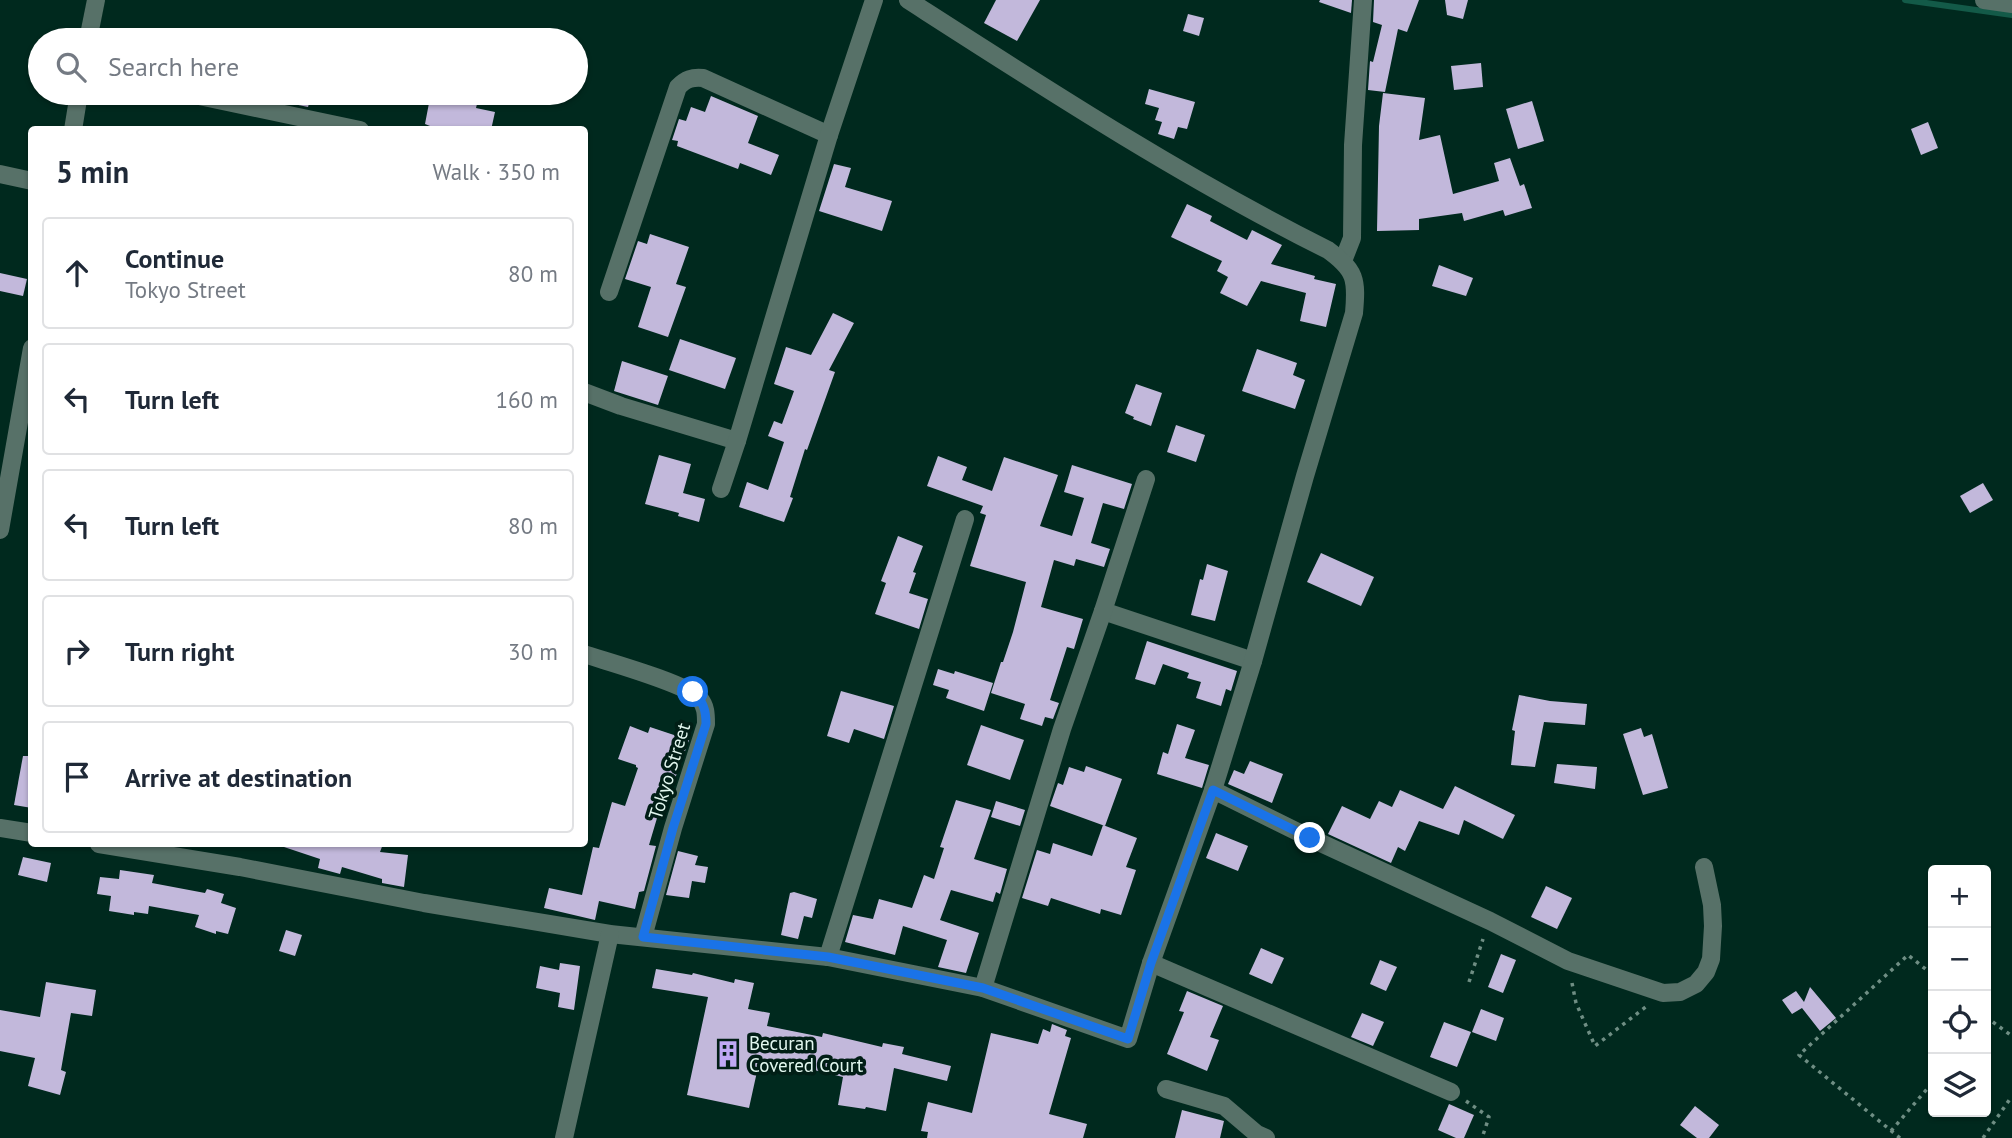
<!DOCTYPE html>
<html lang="en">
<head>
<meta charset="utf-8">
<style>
	body { margin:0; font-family:"PT Sans",sans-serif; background:#f6f6f7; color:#1f2937 }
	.controls { position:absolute; right:21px; bottom:21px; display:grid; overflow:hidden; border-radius:7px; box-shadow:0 2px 5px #0004 }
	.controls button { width:63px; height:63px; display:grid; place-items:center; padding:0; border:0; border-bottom:2px solid #e0e1e3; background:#fff; color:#1f2937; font:35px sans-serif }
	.stop { position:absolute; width:21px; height:21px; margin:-16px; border:5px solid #1a73e8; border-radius:50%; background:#fff }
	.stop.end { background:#1a73e8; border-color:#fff; box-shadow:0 2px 7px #0008 }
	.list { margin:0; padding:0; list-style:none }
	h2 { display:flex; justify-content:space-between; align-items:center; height:91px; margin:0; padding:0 28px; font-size:30px }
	h2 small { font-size:23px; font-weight:400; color:#747a83 }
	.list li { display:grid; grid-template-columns:46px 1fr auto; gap:21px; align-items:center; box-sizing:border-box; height:112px; margin:0 14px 14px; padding:0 14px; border:2px solid #e0e1e3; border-radius:7px }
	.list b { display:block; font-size:26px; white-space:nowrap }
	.list p { margin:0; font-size:23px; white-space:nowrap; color:#747a83 }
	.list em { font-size:23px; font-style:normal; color:#747a83 }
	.icon { flex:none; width:38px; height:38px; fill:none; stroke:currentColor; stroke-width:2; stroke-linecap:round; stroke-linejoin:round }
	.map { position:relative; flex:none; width:2012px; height:1138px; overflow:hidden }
	.search { position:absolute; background:#fff; box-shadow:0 2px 5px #0004; left:28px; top:28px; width:560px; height:77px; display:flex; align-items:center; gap:18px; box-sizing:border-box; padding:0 24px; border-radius:38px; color:#747a83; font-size:26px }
	.panel { position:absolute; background:#fff; box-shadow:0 2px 5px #0004; left:28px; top:126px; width:560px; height:721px; border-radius:7px }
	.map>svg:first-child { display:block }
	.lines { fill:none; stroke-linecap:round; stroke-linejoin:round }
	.stream { stroke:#135a48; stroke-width:6 }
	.building { fill:#c2b8db }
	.path { stroke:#6f8e84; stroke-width:3.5; stroke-dasharray:3.5 5; stroke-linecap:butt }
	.minor { stroke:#577168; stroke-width:18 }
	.route { stroke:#1a73e8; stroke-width:9 }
	.labels { text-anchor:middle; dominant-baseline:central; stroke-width:7; stroke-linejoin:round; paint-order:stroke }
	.street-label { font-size:19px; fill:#e2f7ef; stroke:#011e16 }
	.poi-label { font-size:19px; fill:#e2f7ef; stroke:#011e16; text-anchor:start }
</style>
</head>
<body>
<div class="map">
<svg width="2012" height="1138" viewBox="0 0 2012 1138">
	<rect width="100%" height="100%" fill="#00291e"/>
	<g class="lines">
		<!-- stream -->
		<path class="stream" d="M1905,0L2012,15"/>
	</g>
	<!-- building -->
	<g class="building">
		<path d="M996,0H1040L1017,41L984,23Z"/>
		<path d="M1320,0H1352L1351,13L1319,2Z"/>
		<path d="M1374,0H1419L1407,32L1398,29L1385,92L1368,90L1370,61L1373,62L1382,25L1373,22Z"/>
		<path d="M1445,0H1468L1463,19L1447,15Z"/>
		<path d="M1188,14L1204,18L1199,36L1183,31Z"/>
		<path d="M1481,63L1483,87L1454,90L1451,66Z"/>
		<path d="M1149,89L1195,102L1187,129L1178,127L1174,139L1158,134L1162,122L1155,120L1159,108L1145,104Z"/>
		<path d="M252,93H312L308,107L251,95Z"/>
		<path d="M1383,93L1425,98L1419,140L1440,135L1453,194L1499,181L1494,163L1510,158L1520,186L1524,184L1532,208L1505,216L1503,210L1464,221L1462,213L1419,219V230L1377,231L1379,126Z"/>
		<path d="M437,95L477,104L476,108L495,112L491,130H430V126L425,124L429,103L435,104Z"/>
		<path d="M711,96L758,116L748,143L779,155L771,175L740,163L738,169L677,146L678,141L672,140L679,119L686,121L691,107L705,112Z"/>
		<path d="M1532,101L1544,141L1518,149L1506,109Z"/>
		<path d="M1928,122L1938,148L1921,155L1911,129Z"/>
		<path d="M834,164L851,168L845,187L892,201L882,231L819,211Z"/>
		<path d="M1187,204L1212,216L1210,221L1247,240L1252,230L1282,245L1271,264L1315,276L1314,279L1336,284L1326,327L1300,321L1306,293L1261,281L1247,306L1220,293L1228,277L1217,271L1222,261L1171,237Z"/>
		<path d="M650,234L689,247L676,284L686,287L668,337L638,327L651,287L625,279L638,241L647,244Z"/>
		<path d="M1439,265L1473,278L1466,296L1432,286Z"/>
		<path d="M0,273L27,279L23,296L0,291Z"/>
		<path d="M833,313L854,323L829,370L835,372L807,450L805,449L790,497L793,498L784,522L739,507L747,482L768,490L784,442L768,436L774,421L782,424L794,391L774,384L786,347L811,355Z"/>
		<path d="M680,339L736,358L725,389L669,370Z"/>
		<path d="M1257,349L1297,363L1293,375L1305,380L1295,409L1242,391Z"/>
		<path d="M622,361L668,376L658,405L614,391Z"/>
		<path d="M1136,384L1162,393L1151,426L1133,419L1134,417L1125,413Z"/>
		<path d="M1176,425L1205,435L1196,462L1167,452Z"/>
		<path d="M659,455L691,464L683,493L705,499L699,522L678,516L679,513L645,504Z"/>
		<path d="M938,456L967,467L962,480L992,491L1004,457L1058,475L1040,526L1072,536L1084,498L1064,492L1072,465L1132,484L1124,509L1103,503L1091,543L1110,549L1104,567L1076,559L1074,566L1054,560L1041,607L1083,619L1074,649L1067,647L1050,700L1059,703L1053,719L1045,717L1042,726L1020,719L1025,704L991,693L1001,662H1003L1013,632L1026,582L970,566L986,515L980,513L983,506L927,486Z"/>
		<path d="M1983,483L1993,500L1970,513L1960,496Z"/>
		<path d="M898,536L923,546L913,572L916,573L909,593L928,599L919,629L875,614L886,583L881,581Z"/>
		<path d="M1321,553L1374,577L1361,606L1307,582Z"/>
		<path d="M1207,564L1228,571L1215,621L1191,615L1200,579L1203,580Z"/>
		<path d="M1147,641L1237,671L1231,691L1226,689L1221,706L1196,698L1201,682L1187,678L1189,673L1163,664L1155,685L1135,679Z"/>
		<path d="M938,669L954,674L955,671L993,683L984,711L946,698L949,690L933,685Z"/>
		<path d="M841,691L894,706L884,739L854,729L849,743L827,736Z"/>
		<path d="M1519,695L1550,701L1587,704L1585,725L1544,722L1535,767L1511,765L1515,731L1512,730Z"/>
		<path d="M1177,724L1195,730L1185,758L1209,765L1202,788L1157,774L1163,752L1168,754Z"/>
		<path d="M981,725L1024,740L1010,780L967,765Z"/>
		<path d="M630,726L648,733L650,727L689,740L664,809L660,808L649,845L656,846L644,891L639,892L635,909L599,901L595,920L544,908L549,888L582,895L593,847L599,848L612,802L625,806L638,768L636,767V765L618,759Z"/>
		<path d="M1641,728L1644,737L1652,734L1668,788L1643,795L1623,734Z"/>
		<path d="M23,756H32V808L14,805Z"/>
		<path d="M1250,761L1283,774L1272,803L1228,784L1234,770L1244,774Z"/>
		<path d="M1557,764L1597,767L1595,789L1554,783Z"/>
		<path d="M1086,766L1122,779L1105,826L1050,806L1058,783L1063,785L1069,767L1084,772Z"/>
		<path d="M1455,786L1515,815L1503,839L1464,820L1459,835L1419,821L1405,851L1398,847L1391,863L1328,834L1342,806L1370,819L1379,801L1392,807L1400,790L1443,809Z"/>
		<path d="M956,800L991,810L974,859L1007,869L1000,894L996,892L993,902L951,890L940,920L979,933L966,973L938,967L947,940L903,926L895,955L845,942L853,915L873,919L879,899L912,908L924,875L934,879L944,848L940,847Z"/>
		<path d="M996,801L1025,810L1020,826L991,817Z"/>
		<path d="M1103,825L1137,838L1126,867L1136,870L1121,915L1101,909L1100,914L1051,898L1048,906L1022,898L1037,850L1050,854L1053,843L1092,856Z"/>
		<path d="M1216,833L1248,846L1238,871L1206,858Z"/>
		<path d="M285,844H383L380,852L408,855L404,887L382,883V879L342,867L340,874L318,868L320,859L284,847Z"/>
		<path d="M678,851L698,856L695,865L708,867L705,883L692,881L689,898L666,895Z"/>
		<path d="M23,857L51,863L47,882L18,875Z"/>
		<path d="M120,870L154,875L152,883L205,893L207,889L224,894L221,903L236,908L228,934L216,931V934L195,927L199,915L149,906L148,914L134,912V915L109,911L111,896L97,894L100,877L119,879Z"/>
		<path d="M1546,886L1572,898L1557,929L1531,917Z"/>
		<path d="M794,892L817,899L812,918L804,916L798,939L781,935L790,893Z"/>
		<path d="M286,930L302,935L295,956L279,951Z"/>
		<path d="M1261,948L1284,958L1272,984L1249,974Z"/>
		<path d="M1501,954L1516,960L1503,993L1488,987Z"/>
		<path d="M1380,960L1397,967L1386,991L1370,984Z"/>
		<path d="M560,963L580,966L574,1010L558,1007L560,993L536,988L540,966L559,970Z"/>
		<path d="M656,969L692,975L693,973L734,983L735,979L754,983L748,1009L770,1013L767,1026L822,1037L823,1033L882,1047L883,1043L904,1047L902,1054L951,1066L947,1081L894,1068L886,1111L866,1107L865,1109L838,1105L843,1077L806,1068L805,1070L760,1058L749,1108L687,1095L708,997L652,988Z"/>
		<path d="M46,982L96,990L92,1016L71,1013L61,1070L66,1072L60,1095L28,1086L35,1058L0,1051V1010L40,1017Z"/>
		<path d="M1810,987L1836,1018L1820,1031L1802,1008L1792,1014L1782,1000L1796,991L1804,1002Z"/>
		<path d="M1187,991L1223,1006L1210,1037L1219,1040L1207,1071L1167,1054L1184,1012L1179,1011Z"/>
		<path d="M1481,1009L1504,1018L1496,1041L1472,1032Z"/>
		<path d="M1362,1013L1384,1022L1373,1046L1351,1037Z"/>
		<path d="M1444,1022L1471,1032L1457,1067L1430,1057Z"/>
		<path d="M1052,1024L1067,1030L1065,1036L1071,1038L1049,1114L1087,1124L1083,1138H927L928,1132L921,1131L928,1102L972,1113L991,1033L1038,1044L1043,1029L1050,1032Z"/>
		<path d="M1449,1104L1474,1115L1464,1138H1456L1438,1130Z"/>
		<path d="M1695,1106L1719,1125L1709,1138H1697L1680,1125Z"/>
		<path d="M1182,1110L1224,1121L1220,1138H1175Z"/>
	</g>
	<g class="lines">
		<!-- path -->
		<g class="path">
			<path d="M1469,982L1483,939"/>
			<path d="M1572,983L1576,1003L1595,1046L1647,1006"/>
			<path d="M1986,1017L2012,1036"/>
			<path d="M1466,1101L1489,1117L1482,1138"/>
			<path d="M1891,1131L1933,1082"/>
			<path d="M1900,1138L1799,1055L1908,955L1933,975"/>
			<path d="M1983,1138L2012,1096"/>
		</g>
		<!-- minor -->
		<g class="minor">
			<path d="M1984,0L2012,4"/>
			<path d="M88,40L96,0"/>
			<path d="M185,93L360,130"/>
			<path d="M73,130L79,93"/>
			<path d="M0,174L32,181"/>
			<path d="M1343,261L1352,238L1353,145L1363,0"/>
			<path d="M609,292L678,87C686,79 692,77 703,78L829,135"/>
			<path d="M584,392L621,406L737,441"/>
			<path d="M721,489L737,441L829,135L874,0"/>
			<path d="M0,530L32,348"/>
			<path d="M1103,611L1253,661"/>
			<path d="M584,654C608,662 685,683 699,698C706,706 706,714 706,724L673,828L643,937"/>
			<path d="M1213,790L1310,838L1490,921L1568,961L1663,993L1680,992L1696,984L1706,972L1711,959L1713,926L1712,905L1704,867"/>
			<path d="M0,828L32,833"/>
			<path d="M99,844L240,867L424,903L610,934L828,957L983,988L1128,1039L1151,963L1213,790L1253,661L1305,476L1354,313C1357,280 1356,270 1328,250C1182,177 1045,88 908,0"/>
			<path d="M828,957L965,519"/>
			<path d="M1151,963L1451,1092"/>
			<path d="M983,988L1062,729L1103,611L1146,479"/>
			<path d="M1166,1089L1224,1106L1257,1134L1266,1138"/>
			<path d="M564,1138L610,934"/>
		</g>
	</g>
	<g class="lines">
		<!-- route -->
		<path class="route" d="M693,692C703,702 706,709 706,724L673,828L643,937L828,957L983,988L1128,1039L1151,963L1213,790L1310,838"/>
	</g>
	<!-- icons -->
	<defs>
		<symbol id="building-bare" viewBox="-9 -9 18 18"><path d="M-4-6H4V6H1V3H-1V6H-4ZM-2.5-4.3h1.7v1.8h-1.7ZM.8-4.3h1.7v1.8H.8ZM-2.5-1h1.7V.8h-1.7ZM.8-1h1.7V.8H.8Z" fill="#bfa8f4" stroke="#011e16" stroke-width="2.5" paint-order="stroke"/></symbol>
	</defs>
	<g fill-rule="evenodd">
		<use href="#building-bare" x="709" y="1035" width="38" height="38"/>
	</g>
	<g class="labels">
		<!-- street labels -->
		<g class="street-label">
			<text transform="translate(669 771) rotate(-73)">Tokyo Street</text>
		</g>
		<!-- poi labels -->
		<g class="poi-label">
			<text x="749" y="1043">Becuran<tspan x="749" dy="22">Covered Court</tspan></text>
		</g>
	</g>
</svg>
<div class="controls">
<button>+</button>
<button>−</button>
<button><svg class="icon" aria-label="locate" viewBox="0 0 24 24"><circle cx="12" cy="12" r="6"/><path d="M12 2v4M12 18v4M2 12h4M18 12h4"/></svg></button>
<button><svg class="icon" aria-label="layers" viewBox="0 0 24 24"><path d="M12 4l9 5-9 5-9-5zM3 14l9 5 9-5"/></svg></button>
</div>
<div class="stop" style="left:693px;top:692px"></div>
<div class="stop end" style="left:1310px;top:838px"></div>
<div class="search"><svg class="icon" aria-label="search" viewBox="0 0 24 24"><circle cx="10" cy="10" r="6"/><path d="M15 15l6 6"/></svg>Search here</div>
<section class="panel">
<h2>5 min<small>Walk · 350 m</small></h2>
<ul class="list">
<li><svg class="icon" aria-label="ahead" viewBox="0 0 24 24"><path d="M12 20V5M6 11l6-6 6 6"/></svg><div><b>Continue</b><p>Tokyo Street</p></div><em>80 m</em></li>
<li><svg class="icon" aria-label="left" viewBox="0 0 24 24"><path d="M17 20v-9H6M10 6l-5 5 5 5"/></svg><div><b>Turn left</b></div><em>160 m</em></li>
<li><svg class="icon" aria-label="left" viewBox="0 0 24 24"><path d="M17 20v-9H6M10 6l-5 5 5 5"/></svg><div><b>Turn left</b></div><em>80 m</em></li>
<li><svg class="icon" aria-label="right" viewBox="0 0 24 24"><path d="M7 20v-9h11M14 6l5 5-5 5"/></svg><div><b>Turn right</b></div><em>30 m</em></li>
<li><svg class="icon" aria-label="arrive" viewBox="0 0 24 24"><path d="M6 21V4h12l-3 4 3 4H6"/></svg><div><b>Arrive at destination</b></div></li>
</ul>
</section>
</div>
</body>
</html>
